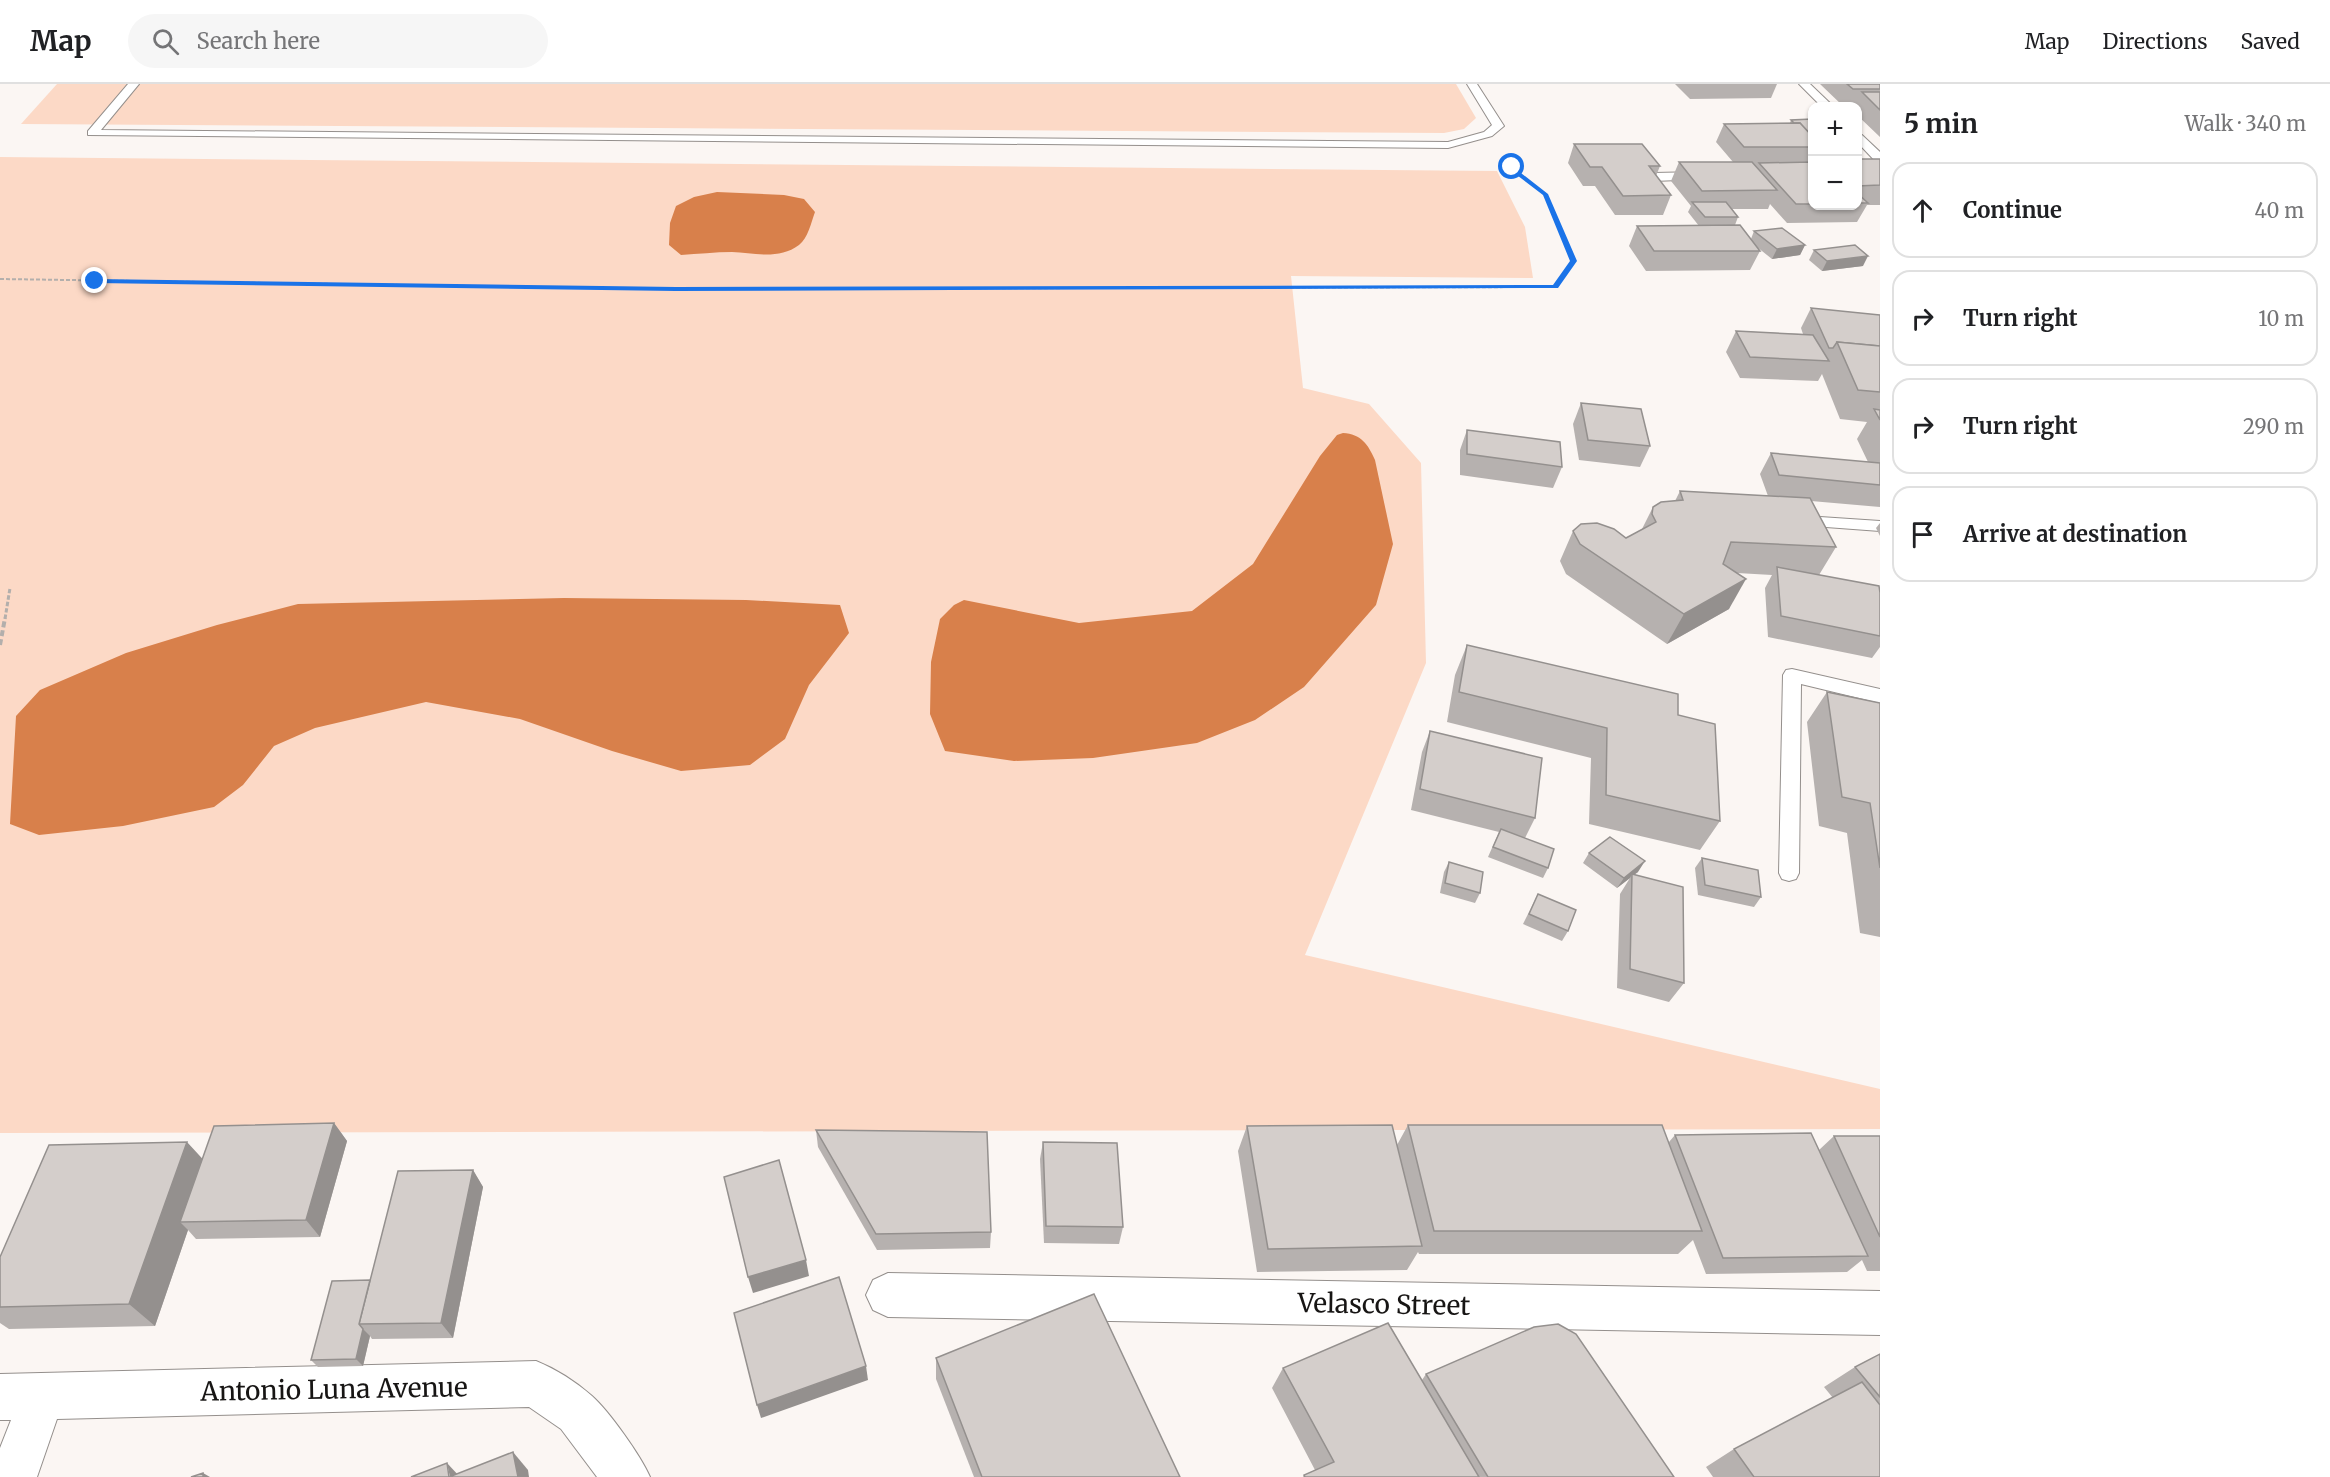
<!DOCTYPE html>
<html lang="en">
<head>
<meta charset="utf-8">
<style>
	body { margin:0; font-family:Merriweather,serif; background:#f6f6f6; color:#202124 }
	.controls { position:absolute; right:18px; top:18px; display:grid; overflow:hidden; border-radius:12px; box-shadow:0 2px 4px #0004 }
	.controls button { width:54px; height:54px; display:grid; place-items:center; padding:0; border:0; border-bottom:2px solid #e0e0e0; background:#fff; color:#202124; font:30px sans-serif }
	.stop { position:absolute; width:18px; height:18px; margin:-14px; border:4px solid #1a73e8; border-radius:50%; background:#fff }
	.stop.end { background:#1a73e8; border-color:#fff; box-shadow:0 2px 6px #0008 }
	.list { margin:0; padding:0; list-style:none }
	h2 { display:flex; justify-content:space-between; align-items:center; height:78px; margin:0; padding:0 24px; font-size:26px }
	h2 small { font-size:20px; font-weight:400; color:#757577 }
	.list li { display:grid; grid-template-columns:39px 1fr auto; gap:18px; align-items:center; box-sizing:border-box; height:96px; margin:0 12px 12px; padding:0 12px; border:2px solid #e0e0e0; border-radius:18px }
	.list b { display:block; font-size:22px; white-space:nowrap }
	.list em { font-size:20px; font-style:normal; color:#757577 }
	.icon { flex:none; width:33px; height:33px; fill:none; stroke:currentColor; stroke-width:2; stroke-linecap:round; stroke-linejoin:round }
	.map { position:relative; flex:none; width:1880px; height:1393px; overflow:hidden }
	header { display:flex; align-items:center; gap:36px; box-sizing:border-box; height:84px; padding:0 30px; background:#fff; border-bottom:2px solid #e0e0e0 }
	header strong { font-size:28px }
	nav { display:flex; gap:33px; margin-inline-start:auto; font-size:21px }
	.search { width:420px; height:54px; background:#f6f6f6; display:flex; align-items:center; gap:15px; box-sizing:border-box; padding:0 21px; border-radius:33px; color:#757577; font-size:22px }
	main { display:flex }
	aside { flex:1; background:#fff }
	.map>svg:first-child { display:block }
	.green { fill:#fcd9c6 }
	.water { fill:#d8804b }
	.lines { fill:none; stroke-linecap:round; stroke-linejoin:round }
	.service-casing { stroke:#948f8c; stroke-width:2 }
	.minor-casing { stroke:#948f8c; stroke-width:2 }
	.path-far2 { stroke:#b3afac; stroke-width:2; stroke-dasharray:4 2; stroke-linecap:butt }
	.path-far1 { stroke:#b3afac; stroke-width:3; stroke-dasharray:4.5 2; stroke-linecap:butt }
	.path { stroke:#b3afac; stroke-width:4; stroke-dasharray:6 3; stroke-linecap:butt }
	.service { fill:#fff; fill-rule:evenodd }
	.minor { fill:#fff; fill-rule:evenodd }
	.wall { fill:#b6b1af }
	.shaded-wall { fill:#94908e }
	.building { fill:#d4cecb; stroke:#94908e; stroke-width:1.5 }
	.route { fill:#1a73e8 }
	.labels { text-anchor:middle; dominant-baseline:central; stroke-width:5; stroke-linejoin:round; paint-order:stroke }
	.near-street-label { font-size:26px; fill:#171514; stroke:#fff }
</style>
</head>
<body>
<header>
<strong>Map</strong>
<div class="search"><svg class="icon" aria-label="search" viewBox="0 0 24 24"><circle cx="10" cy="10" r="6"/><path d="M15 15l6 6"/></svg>Search here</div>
<nav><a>Map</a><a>Directions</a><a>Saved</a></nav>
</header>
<main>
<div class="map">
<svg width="1880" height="1393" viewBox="0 0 1880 1393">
	<rect width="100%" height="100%" fill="#fbf6f3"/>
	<!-- green -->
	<g class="green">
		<path d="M57,0H1456L1476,34L1464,45L1444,49L21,40Z"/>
		<path d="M0,73L1497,87L1525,143L1533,194L1291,192L1303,304L1369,320L1421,379L1426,579L1305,871L1880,1005V1045L0,1049Z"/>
	</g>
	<!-- water -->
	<g class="water">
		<path d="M717,108L784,111L804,115L815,128C811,139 808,154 799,161C779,176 754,169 732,168C715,168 698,170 681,171L669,161L670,139L676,122L694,113Z"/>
		<path d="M1343,349C1361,350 1368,360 1375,376L1393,460L1376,521L1304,603L1255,636L1197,659L1093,674L1014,677L945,667L930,630L931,578L940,535L954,521L964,516L1079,539L1192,527L1253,480L1320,372L1337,351Z"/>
		<path d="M564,514L746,516L840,521L849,549L809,601L785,655L750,681L681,687L612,667L520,635L426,618L315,644L274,662L243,701L214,723L123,742L39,751L10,740L16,632L40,606L126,569L217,541L298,520Z"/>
	</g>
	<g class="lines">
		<defs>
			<g id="service">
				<path d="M128,0H139L101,46L1448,58L1484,48L1492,41L1467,0H1477L1504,42L1492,52L1448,64L88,51V47Z"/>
				<path d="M1799,0H1810L1833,22H1821Z"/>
				<path d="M1858,50L1862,51L1880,68V79L1876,78L1858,59Z"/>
				<path d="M1699,88L1703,89V95L1654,97L1648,93L1654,89Z"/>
				<path d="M1805,432L1880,437V447L1799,441L1797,437L1799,433Z"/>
				<path d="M1792,585L1880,605V619L1801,600L1799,789L1796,795L1789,797L1782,795L1779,789L1783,591L1786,586Z"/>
			</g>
			<g id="minor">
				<path d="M888,1189L1880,1207V1251L888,1233L873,1226L866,1211L873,1196Z"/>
				<path d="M536,1277C556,1285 576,1298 592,1312C609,1327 641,1372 650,1393H597L561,1345L529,1323L57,1335L37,1393H0V1364L11,1336H0V1290Z"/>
			</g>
		</defs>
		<!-- service casing -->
		<use href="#service" class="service-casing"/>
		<!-- minor casing -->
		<use href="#minor" class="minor-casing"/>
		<!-- path-far2 -->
		<path class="path-far2" d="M0,195L676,205L1555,203L1574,177L1545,110L1502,76"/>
		<!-- path-far1 -->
		<path class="path-far1" d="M5,535L10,504"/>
		<!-- path -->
		<path class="path" d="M0,561L5,534"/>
		<!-- service -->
		<use href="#service" class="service"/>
		<!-- minor -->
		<use href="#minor" class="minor"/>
	</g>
	<!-- wall -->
	<g class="wall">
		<path d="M1675,0H1777L1771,14L1690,15Z"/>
		<path d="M1820,0H1880V53L1857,31V22H1843Z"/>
		<path d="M1812,35V122H1857V75H1880V121H1867L1857,138L1787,139L1770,120L1768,125H1732L1738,133L1735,141L1751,155L1754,147L1805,161L1800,171L1772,175L1757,163L1760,167L1750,186L1646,187L1629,162L1637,142H1699L1688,128L1691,122L1671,97L1679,78H1733L1716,58L1724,40L1790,39L1791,36Z"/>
		<path d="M1574,60L1660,82L1656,92L1671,111L1663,131H1615L1595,102H1583L1568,79Z"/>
		<path d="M1814,166L1863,182L1822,187L1809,176Z"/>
		<path d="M1811,224L1880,231V423L1811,417L1836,463L1819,491L1880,509V563L1872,574L1768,553L1765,504L1772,491L1737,489L1729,525L1667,560L1566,490L1560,477L1573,447L1626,454L1642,445L1653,423L1675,417L1680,407L1768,412L1760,390L1771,369L1868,378L1857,355L1867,338L1840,335L1822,290L1818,297L1740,294L1726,268L1736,247L1803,250L1801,244Z"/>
		<path d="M1581,319L1650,362L1640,383L1579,376L1573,340Z"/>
		<path d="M1467,346L1562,383L1553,404L1460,391V366Z"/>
		<path d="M1880,439V452L1876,444Z"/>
		<path d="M1467,561L1678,631L1720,737L1700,766L1589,740L1591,674L1447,638L1455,591Z"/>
		<path d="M1827,608L1880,619V853L1860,849L1847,749L1819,742L1807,638Z"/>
		<path d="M1430,647L1535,734L1525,754L1548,784L1543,794L1488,773L1499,748L1411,726L1422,668Z"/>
		<path d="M1589,769L1638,788L1634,791L1684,899L1669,918L1617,904L1620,810L1630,794L1617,804L1583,779Z"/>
		<path d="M1702,774L1761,813L1754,823L1698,811L1695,784Z"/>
		<path d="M1449,778L1480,809L1475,819L1440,809L1444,788Z"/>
		<path d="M1538,810L1568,847L1562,857L1523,840Z"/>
		<path d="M334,1039L347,1057L320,1153L196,1155L188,1146L155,1242L9,1245L0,1239V1173L202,1075Z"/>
		<path d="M1408,1041L1669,1058L1675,1051L1819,1066L1834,1052H1880V1187H1867L1862,1176L1847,1188L1706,1190L1693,1156L1678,1170H1419L1418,1168L1407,1186L1257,1188L1238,1067L1247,1042L1397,1061Z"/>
		<path d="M816,1046L991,1148L990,1164L877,1166L818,1063Z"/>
		<path d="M1043,1058L1123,1143L1119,1160L1044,1159L1040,1075Z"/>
		<path d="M473,1086L483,1103L453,1254L372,1255L370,1252L363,1282L318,1283L311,1276L370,1196Z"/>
		<path d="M1880,1270V1393H1713L1706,1383L1734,1365L1833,1314L1824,1303L1855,1283Z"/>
		<path d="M936,1274L1180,1393H974L936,1295Z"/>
		<path d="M1283,1284L1422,1296L1426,1290L1674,1393H1303L1304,1391L1315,1386L1272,1304Z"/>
	</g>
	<!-- shaded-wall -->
	<g class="shaded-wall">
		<path d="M1805,161L1800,171L1772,175L1777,165Z"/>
		<path d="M1868,172L1863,182L1822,187L1827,177Z"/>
		<path d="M1746,495L1729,525L1667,560L1684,530Z"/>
		<path d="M1645,777L1638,788L1632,792V790L1630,794L1617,804L1624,794Z"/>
		<path d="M334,1039L347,1057L320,1153L306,1136Z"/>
		<path d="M187,1058L210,1083L180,1138L188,1146L155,1242L129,1220Z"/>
		<path d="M473,1086L483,1103L453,1254L441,1239Z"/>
		<path d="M806,1176L809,1192L753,1209L748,1193Z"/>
		<path d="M363,1245L370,1252L363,1282L356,1275Z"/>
		<path d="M866,1282L868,1296L761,1334L757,1321Z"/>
		<path d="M513,1368L528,1386L529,1393H518Z"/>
		<path d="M447,1379L460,1393H450Z"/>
		<path d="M203,1389L210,1393H203Z"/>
	</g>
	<!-- building -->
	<g class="building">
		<path d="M1847,0H1880V5H1853Z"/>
		<path d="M1862,8H1880V26Z"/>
		<path d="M1812,35V52L1800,39H1794L1791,36Z"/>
		<path d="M1800,39L1812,52V63H1744L1724,40Z"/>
		<path d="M1574,60H1642L1660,82H1649L1671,111L1623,112L1602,83H1590Z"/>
		<path d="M1857,75H1880V101L1857,102Z"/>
		<path d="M1679,78H1752L1777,106L1702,107Z"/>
		<path d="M1812,78V120H1796L1759,79Z"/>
		<path d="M1857,109L1868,119H1857Z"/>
		<path d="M1692,118H1726L1738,133H1705Z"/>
		<path d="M1740,141L1760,167H1654L1637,142Z"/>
		<path d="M1782,144L1805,161L1777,165L1754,147Z"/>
		<path d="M1855,161L1868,172L1827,177L1814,166Z"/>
		<path d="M1811,224L1880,231V262L1837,258L1833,264H1829Z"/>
		<path d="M1736,247L1813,251L1829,277L1750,273Z"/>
		<path d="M1837,258L1880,262V308L1858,306Z"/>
		<path d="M1581,319L1641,325L1650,362L1588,356Z"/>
		<path d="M1874,325L1880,326V336Z"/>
		<path d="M1467,346L1560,358L1562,383L1467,370Z"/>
		<path d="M1771,369L1880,379V401L1779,391Z"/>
		<path d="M1680,407L1810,414L1836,463L1731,458L1723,480L1746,495L1684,530L1580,460L1573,447L1581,440L1597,439L1614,445L1626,454L1656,438L1652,430L1653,423L1661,418L1683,416Z"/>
		<path d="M1777,483L1879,502L1880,509V552L1781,532Z"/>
		<path d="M1467,561L1678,610V631L1715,640L1720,737L1606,711L1607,644L1459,608Z"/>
		<path d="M1827,608L1880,619V784L1870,719L1842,713Z"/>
		<path d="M1430,647L1542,674L1535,734L1420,705Z"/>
		<path d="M1501,745L1554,765L1548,784L1493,763Z"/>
		<path d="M1610,753L1645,777L1624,794L1589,769Z"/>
		<path d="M1702,774L1758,786L1761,813L1705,801Z"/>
		<path d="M1449,778L1483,788L1480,809L1445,799Z"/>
		<path d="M1632,790L1683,803L1684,899L1630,885Z"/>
		<path d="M1538,810L1576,826L1568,847L1529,830Z"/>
		<path d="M334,1039L306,1136L180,1138L214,1042Z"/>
		<path d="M1392,1041L1422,1162L1268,1165L1247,1042Z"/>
		<path d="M1408,1041H1662L1702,1147H1434Z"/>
		<path d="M816,1046L987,1048L991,1148L876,1150Z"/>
		<path d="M1811,1049L1868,1172L1723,1174L1675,1051Z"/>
		<path d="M1834,1052H1880V1153Z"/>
		<path d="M187,1058L129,1220L0,1223V1173L49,1061Z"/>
		<path d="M1043,1058L1117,1059L1123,1143L1046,1142Z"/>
		<path d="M779,1076L806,1176L748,1193L724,1093Z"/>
		<path d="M473,1086L441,1239L359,1240L398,1087Z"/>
		<path d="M839,1193L866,1282L757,1321L734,1229Z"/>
		<path d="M370,1196L359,1240L363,1245L356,1275L311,1276L332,1197Z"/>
		<path d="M1094,1210L1180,1393H982L936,1274Z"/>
		<path d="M1388,1239L1479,1393H1305L1304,1391L1334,1378L1283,1284Z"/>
		<path d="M1558,1240L1576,1250L1674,1393H1488L1426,1290L1534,1243Z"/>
		<path d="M1880,1270V1313L1855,1283Z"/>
		<path d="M1862,1298L1880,1321V1393H1754L1734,1365Z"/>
		<path d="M513,1368L518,1393H411L447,1379L449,1393Z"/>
		<path d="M203,1389V1393H191Z"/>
	</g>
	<!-- route -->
	<path class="route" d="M1512,82L1548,110L1577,177L1558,204L676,207L95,199L92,197L95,195L676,203L1553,201L1570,177L1543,111L1509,85Z"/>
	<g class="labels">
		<!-- near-street labels -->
		<g class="near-street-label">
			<text transform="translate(1384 1220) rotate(1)">Velasco Street</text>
			<text transform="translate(334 1305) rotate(-1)">Antonio Luna Avenue</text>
		</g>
	</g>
</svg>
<div class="controls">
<button>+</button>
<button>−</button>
</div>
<div class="stop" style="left:1512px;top:83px"></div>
<div class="stop end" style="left:95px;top:197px"></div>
</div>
<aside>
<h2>5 min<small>Walk · 340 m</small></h2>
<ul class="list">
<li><svg class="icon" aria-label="ahead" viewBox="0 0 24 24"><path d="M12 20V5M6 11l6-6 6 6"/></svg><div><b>Continue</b></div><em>40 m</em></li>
<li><svg class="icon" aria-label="right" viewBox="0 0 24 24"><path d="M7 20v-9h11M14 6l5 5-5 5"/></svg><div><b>Turn right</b></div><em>10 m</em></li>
<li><svg class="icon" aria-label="right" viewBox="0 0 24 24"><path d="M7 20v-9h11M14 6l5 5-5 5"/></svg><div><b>Turn right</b></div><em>290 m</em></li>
<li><svg class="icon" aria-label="arrive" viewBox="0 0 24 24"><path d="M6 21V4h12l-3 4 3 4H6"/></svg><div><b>Arrive at destination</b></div></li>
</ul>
</aside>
</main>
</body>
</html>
